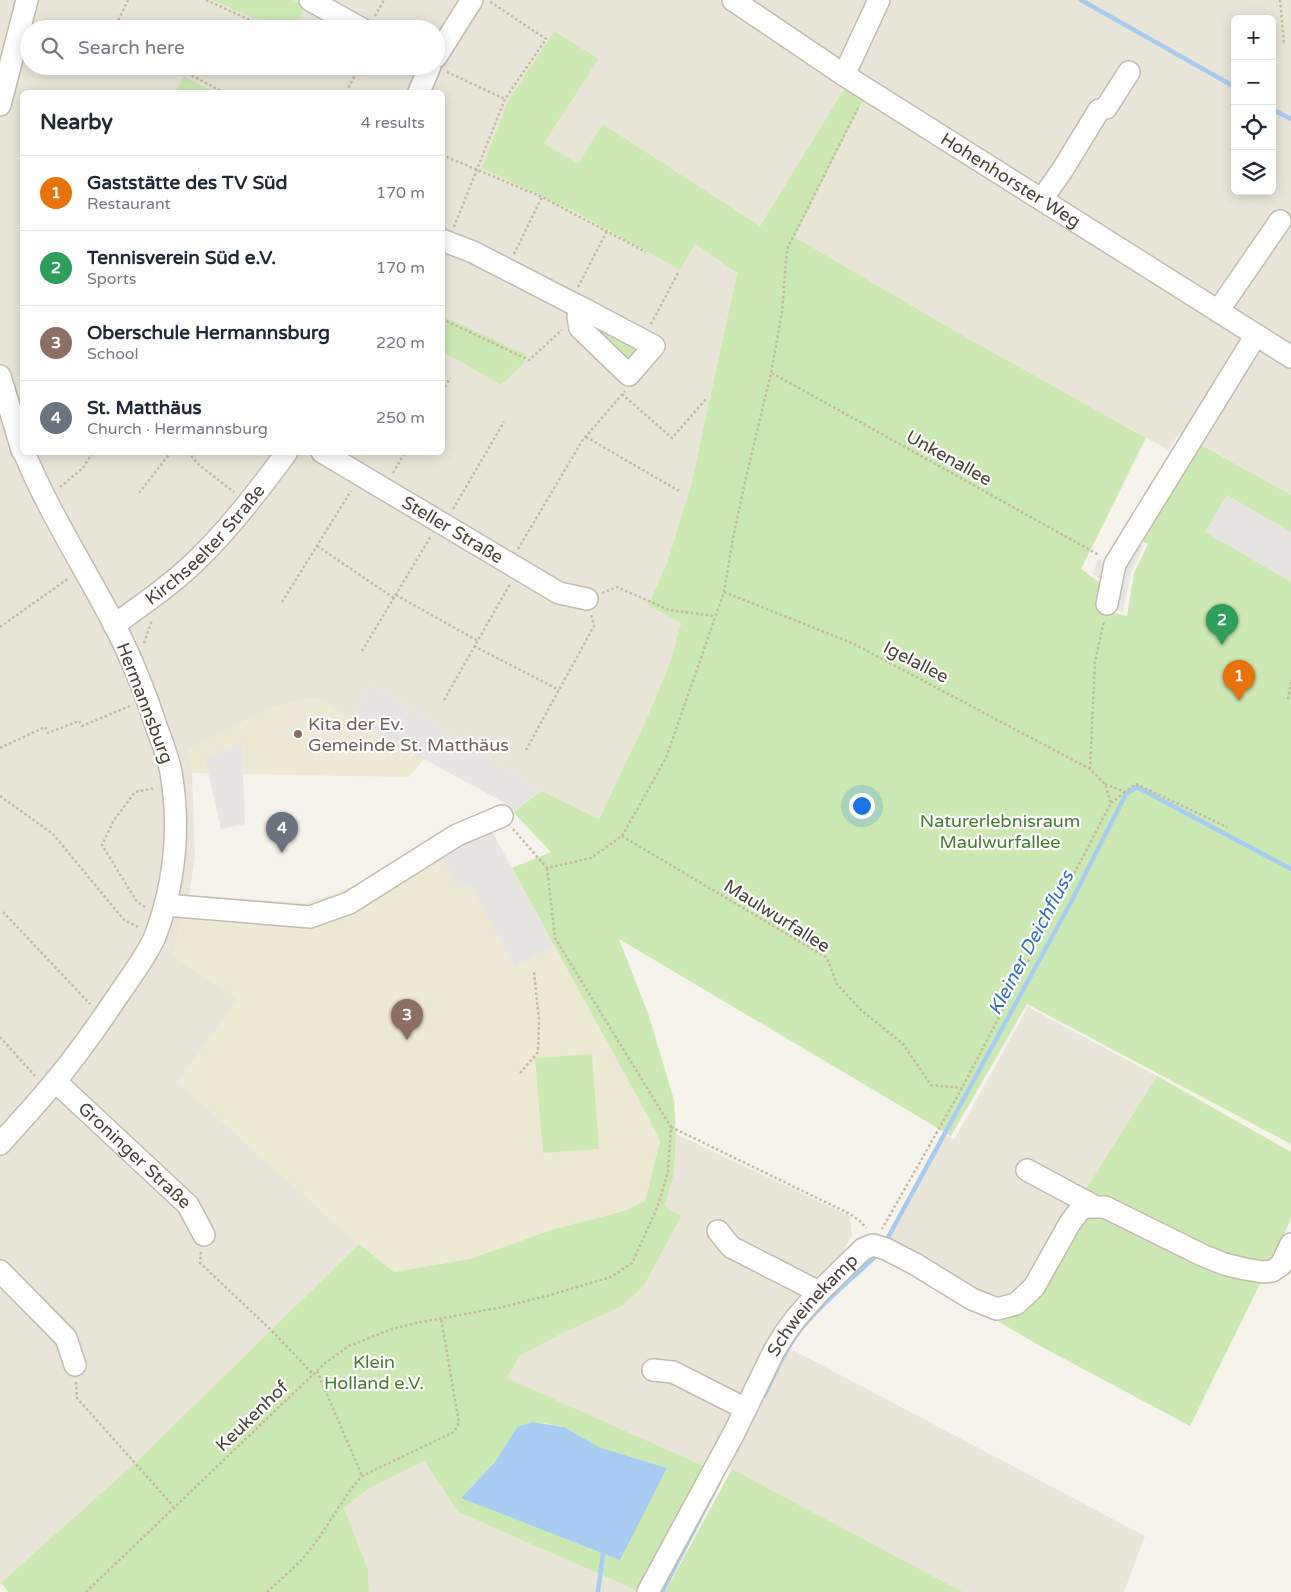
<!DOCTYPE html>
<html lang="en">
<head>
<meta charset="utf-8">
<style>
	body { margin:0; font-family:"Varela Round",sans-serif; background:#f6f6f7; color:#1f2937 }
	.controls { position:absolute; right:15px; top:15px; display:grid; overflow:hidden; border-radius:8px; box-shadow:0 2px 12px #0003 }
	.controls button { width:45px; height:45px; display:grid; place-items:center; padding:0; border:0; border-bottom:1px solid #e0e1e3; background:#fff; color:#1f2937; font:25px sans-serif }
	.you { position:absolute; left:861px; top:805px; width:18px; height:18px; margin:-12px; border:4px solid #fff; border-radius:50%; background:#1a73e8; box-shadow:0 0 0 8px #1a73e833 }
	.badge { display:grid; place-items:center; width:32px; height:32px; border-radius:50%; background:#fa521d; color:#fff; font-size:16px; font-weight:700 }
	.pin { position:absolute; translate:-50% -41px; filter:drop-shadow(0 1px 2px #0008) }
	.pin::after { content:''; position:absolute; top:26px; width:18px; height:15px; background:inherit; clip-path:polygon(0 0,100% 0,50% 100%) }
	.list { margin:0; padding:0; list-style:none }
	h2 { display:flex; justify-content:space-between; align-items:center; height:65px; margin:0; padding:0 20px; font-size:21px }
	h2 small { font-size:16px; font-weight:400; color:#747a83 }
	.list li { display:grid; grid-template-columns:32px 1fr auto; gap:15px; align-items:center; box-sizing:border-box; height:75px; padding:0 20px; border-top:1px solid #e0e1e3 }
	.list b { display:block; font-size:19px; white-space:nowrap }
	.list p { margin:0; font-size:16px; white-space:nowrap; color:#747a83 }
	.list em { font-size:16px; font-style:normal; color:#747a83 }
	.icon { flex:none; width:28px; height:28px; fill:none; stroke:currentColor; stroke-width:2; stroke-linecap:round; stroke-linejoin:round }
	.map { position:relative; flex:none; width:1291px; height:1592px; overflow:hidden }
	.search { position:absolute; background:#fff; box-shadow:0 2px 12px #0003; left:20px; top:20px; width:425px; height:55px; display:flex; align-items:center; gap:12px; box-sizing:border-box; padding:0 18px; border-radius:28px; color:#747a83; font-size:19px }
	.panel { position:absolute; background:#fff; box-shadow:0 2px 12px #0003; left:20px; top:90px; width:425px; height:365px; border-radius:8px }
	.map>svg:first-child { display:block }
	.residential { fill:#e9e6d9; fill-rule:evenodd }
	.education { fill:#eee9d5 }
	.green { fill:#cce9b4; fill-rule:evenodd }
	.parking { fill:#e7e5e2 }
	.water { fill:#a8ccf1 }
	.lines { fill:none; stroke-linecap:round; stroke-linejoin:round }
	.stream { stroke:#a8ccf1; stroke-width:4.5 }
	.minor-casing { stroke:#c1bcad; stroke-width:24 }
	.path { stroke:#c3b99e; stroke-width:2.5; stroke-dasharray:2.5 2.5; stroke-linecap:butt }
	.minor { stroke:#fff; stroke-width:21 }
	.education-dot { fill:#8d6e63; stroke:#fff; stroke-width:2 }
	.labels { text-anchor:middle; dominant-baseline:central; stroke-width:4.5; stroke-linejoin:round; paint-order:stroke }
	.street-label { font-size:18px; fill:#4a4438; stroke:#fff }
	.education-label { font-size:18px; fill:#785e54; stroke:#fff; text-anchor:start }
	.park-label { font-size:18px; fill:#427d2a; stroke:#fff }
	.water-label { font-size:19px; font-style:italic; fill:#3072b7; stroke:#fff }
</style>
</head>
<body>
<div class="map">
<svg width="1291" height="1592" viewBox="0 0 1291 1592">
	<rect width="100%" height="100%" fill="#f5f3eb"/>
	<!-- residential -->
	<g class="residential">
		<path d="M0,0H211L279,29H29V66H436V29H294L305,6L293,0H1291V495L1180,432L1168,450L950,328L795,237L863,102L844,89L760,226L603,124L578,165L544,143L599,59L508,101L542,195L680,270L694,244L737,272L691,485L667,563L648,604L681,623L671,660L647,718L599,819L542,791L371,684L350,719L315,698L273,707L188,749L192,773L195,857L189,895L172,955L239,999L178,1082L359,1244L136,1462L0,1585ZM1235,19H1272V191H1235ZM184,76L214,92H442L443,316L455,321L501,385L443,352L442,452H22V92H175Z"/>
		<path d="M1028,1007L1157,1076L1088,1187L1073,1209L1040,1271L1000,1303L886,1243L945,1134L954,1140Z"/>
		<path d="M676,1134L850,1216L852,1235L841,1256L782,1348L795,1351L1145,1536L1124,1592H963L711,1458L706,1467L506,1378L519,1356L567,1331L665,1206L674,1174Z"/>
		<path d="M424,1461L458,1512L640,1592H369L368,1569L344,1508L368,1489Z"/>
	</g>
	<!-- education -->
	<g class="education">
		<path d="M316,698L424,759L409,777L192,773L188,749L273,707Z"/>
		<path d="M482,813L646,1113L660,1141L645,1201L624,1211L554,1229L470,1259L394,1272L359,1244L178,1082L239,999L172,955L189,895L306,903L342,891L409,861Z"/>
	</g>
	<!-- green -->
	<g class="green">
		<path d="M211,0H293L305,6L294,29H279Z"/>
		<path d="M554,31L599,59L544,143L578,164L603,124L760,226L844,89L863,101L795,237L950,328L1146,438L1081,569L1099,582L1097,609L1127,616L1134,573L1148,544L1140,540L1200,444L1291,495V1144L1027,1004L951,1136L619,939L649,1016L674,1100L676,1134L674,1174L665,1206L681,1216L645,1284L622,1306L567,1331L519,1356L507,1378L706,1467L640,1592L458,1512L424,1461L368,1489L344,1508L368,1569L369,1592H8L1,1583L136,1462L359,1244L394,1272L470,1259L554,1229L624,1211L645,1201L660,1141L646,1113L512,868L551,852L513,812L542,791L599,819L647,718L671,660L681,623L648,605L667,563L691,485L737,273L695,244L680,270L573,211L482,168L508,101ZM543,1423L564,1427L599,1447L667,1468L644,1512L461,1498L495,1462L517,1427Z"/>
		<path d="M184,76L214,92H175Z"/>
		<path d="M443,316L527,355L525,362L501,385L443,352Z"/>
		<path d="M591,322L644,349L631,366L590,329Z"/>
		<path d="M592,1054L599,1149L543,1153L535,1058Z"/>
		<path d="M1157,1076L1291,1152V1217L1280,1245L1268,1264L1239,1261L1122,1210L1105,1196L1083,1194Z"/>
		<path d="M1090,1217H1102L1121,1224L1261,1282L1190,1426L1042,1347L996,1320L1023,1308L1057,1271L1079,1226Z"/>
		<path d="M732,1469L963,1592H665Z"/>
	</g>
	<!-- parking -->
	<g class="parking">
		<path d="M1227,495L1291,532V582L1205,532Z"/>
		<path d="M1134,542L1144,546L1131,572L1123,612L1098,604L1102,580L1093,574L1098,559L1119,567Z"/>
		<path d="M371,684L542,791L513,812L503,802L350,719Z"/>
		<path d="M242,742L245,824L221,829L205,759Z"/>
		<path d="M489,827L554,945L515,967L470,884L458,889L440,852Z"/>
	</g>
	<!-- water -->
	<path class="water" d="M532,1422L564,1427L599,1447L667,1468L620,1560L461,1498L495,1462L517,1427Z"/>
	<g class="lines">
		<!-- stream -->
		<g class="stream">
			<path d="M1081,0L1235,87"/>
			<path d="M1272,109L1291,119"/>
			<path d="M885,1243L1071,902L1126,794L1137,787L1291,869"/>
			<path d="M764,1396C775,1374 785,1349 801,1329C824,1301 852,1279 878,1254"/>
			<path d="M598,1592L603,1553"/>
			<path d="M662,1592L719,1482"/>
		</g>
		<defs>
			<g id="minor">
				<path d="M310,0L362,29"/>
				<path id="s1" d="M733,0L844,75L1291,357"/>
				<path d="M436,57L472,0"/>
				<path d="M844,75L879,0"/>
				<path d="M419,92L430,66"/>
				<path d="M0,105L27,0"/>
				<path d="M1042,199L1063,169L1099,110L1106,108L1129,72"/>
				<path d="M442,240L473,252L570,302L580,307L654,346L629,375L580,328L578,317L580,307"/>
				<path d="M1218,311L1280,221"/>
				<path d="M0,376L22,450"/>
				<path id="s2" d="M322,452L559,593L587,599"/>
				<path d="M1107,604L1115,564L1256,335"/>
				<path id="s3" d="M114,625C142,605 171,585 196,561C230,528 259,490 287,452"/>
				<path d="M165,905L310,917L349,903L457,835L502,816"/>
				<path id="s4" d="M55,1081L188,1205L204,1235"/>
				<path d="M0,1144C16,1126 32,1109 47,1091C73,1061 97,1027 119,994C130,978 150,951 156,934C175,882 180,826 171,772C168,758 163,744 158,731C146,695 132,659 115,626C85,568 49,513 24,452"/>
				<path d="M1027,1170L1094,1206"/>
				<path d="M718,1231L731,1247L819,1292"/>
				<path d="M0,1271L66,1338L75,1365"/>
				<path d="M653,1370L673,1372L746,1409"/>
				<path id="s5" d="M648,1592L734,1433L774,1351L785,1333L796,1318L819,1292L863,1249L873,1245L886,1249L915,1264L972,1299L997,1309L1016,1304L1034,1287L1070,1223L1079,1211L1086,1207H1105L1202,1255L1224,1264L1245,1269L1263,1272L1272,1271L1281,1265L1291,1244"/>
			</g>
		</defs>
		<!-- minor casing -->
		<use href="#minor" class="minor-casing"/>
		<!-- path -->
		<g class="path">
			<path d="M206,0L270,29"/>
			<path d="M1280,0L1284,43"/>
			<path d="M375,16L384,0"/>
			<path d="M114,29L128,0"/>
			<path d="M174,66L223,92"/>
			<path d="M447,72L505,99"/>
			<path d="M346,92L360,66"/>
			<path d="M442,155L542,197L646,252"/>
			<path d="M454,227L505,99L546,39L489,1"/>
			<path d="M514,254L542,197"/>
			<path d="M578,287L607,231"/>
			<path d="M442,319L529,360L562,330"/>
			<path d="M651,324L678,273"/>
			<path d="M772,373L1099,555"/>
			<path d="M442,391L450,378"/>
			<path d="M622,394L672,438L706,399"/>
			<path d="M586,437L681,492"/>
			<path d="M188,452L199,465L234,492"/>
			<path d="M393,473L405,452"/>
			<path d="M60,487L83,468L93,452"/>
			<path d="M139,493L171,452"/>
			<path d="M453,509L504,422"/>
			<path d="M317,546L394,598"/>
			<path d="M518,549L582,441L625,391"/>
			<path d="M724,592L852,643L1090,769L1105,784L1111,803L962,1088L882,1229"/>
			<path d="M602,593L617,587L669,610L715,616"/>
			<path d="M396,595L478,641"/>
			<path d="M282,602L351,491"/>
			<path d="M0,627L69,578"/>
			<path d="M144,643L152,620"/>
			<path d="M474,646L559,690"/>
			<path d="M362,651L431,536"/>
			<path d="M1291,682L1288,698L1291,699"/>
			<path d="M444,700L510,584"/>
			<path d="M0,748L45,727L48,733L79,721L82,726L130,706"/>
			<path d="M526,750L594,626L591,614"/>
			<path d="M1090,769L1095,662L1104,621"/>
			<path d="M1105,784L1125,792L1136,784L1227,827"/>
			<path d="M0,796L53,834L124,920L138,927"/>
			<path d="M1111,803L1125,792"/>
			<path d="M513,829L547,868L591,858L622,836L666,758L724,592L733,538L745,482L771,373L782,312L787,249L859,106"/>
			<path d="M622,836L827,958L837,984L861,1010L903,1044L931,1085L962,1088"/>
			<path d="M145,907L137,902L102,845L114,820L135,792L155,788"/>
			<path d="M3,912L90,1004"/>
			<path d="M0,1037L35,1076"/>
			<path d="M520,1073L538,1052L539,1020L534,972"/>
			<path d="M671,1127L850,1214L861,1222L866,1228"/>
			<path d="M201,1252L200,1263L271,1330L314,1375"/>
			<path d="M317,1371L362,1476"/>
			<path d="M76,1382L77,1398L174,1507"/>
			<path d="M86,1592L324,1364L349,1346L392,1329L416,1323L503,1307L550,1295L611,1277L632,1263L657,1208L668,1172L671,1127L555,938L547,868"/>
			<path d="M267,1592C281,1579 296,1567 308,1552C328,1528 341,1499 362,1476L454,1432L459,1423L441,1318"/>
		</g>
		<!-- minor -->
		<use href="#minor" class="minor"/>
	</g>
	<!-- markers -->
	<circle class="education-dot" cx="298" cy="734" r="5"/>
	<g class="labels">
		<!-- street labels -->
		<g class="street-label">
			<text stroke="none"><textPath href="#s1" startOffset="331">Hohenhorster Weg</textPath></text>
			<text transform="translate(949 458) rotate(29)">Unkenallee</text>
			<text stroke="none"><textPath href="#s2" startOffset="152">Steller Straße</textPath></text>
			<text stroke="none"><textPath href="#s3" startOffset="122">Kirchseelter Straße</textPath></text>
			<text transform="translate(916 662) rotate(27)">Igelallee</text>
			<text transform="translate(145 703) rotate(69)">Hermannsburg</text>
			<text transform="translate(777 916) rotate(32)">Maulwurfallee</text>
			<text stroke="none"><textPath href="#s4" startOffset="109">Groninger Straße</textPath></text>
			<text stroke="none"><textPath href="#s5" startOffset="332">Schweinekamp</textPath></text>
			<text transform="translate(252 1416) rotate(-44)">Keukenhof</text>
		</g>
		<!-- education labels -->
		<g class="education-label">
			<text x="308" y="724">Kita der Ev.<tspan x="308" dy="21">Gemeinde St. Matthäus</tspan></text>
		</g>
		<!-- park labels -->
		<g class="park-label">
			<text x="1000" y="821">Naturerlebnisraum<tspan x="1000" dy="21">Maulwurfallee</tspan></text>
			<text x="374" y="1362">Klein<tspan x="374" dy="21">Holland e.V.</tspan></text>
		</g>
		<!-- water labels -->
		<g class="water-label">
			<text transform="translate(1031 943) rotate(-62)">Kleiner Deichfluss</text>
		</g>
	</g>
</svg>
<div class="controls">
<button>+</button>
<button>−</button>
<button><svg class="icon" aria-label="locate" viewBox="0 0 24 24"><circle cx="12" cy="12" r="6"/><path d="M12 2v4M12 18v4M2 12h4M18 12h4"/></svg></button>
<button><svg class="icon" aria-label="layers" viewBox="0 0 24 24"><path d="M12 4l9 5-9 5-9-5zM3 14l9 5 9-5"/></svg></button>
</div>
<div class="you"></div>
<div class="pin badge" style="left:1239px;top:701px;background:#e8710a">1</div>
<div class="pin badge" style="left:1222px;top:645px;background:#2e9e5b">2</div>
<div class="pin badge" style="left:407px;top:1040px;background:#8d6e63">3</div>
<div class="pin badge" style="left:282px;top:853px;background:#6b7280">4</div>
<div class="search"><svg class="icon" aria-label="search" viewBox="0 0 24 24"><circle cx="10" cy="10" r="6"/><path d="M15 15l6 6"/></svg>Search here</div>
<section class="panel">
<h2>Nearby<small>4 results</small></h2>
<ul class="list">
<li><span class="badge" style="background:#e8710a">1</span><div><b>Gaststätte des TV Süd</b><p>Restaurant</p></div><em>170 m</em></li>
<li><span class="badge" style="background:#2e9e5b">2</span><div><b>Tennisverein Süd e.V.</b><p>Sports</p></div><em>170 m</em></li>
<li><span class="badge" style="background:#8d6e63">3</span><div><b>Oberschule Hermannsburg</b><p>School</p></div><em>220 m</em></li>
<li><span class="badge" style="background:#6b7280">4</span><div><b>St. Matthäus</b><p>Church · Hermannsburg</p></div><em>250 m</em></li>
</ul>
</section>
</div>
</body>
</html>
